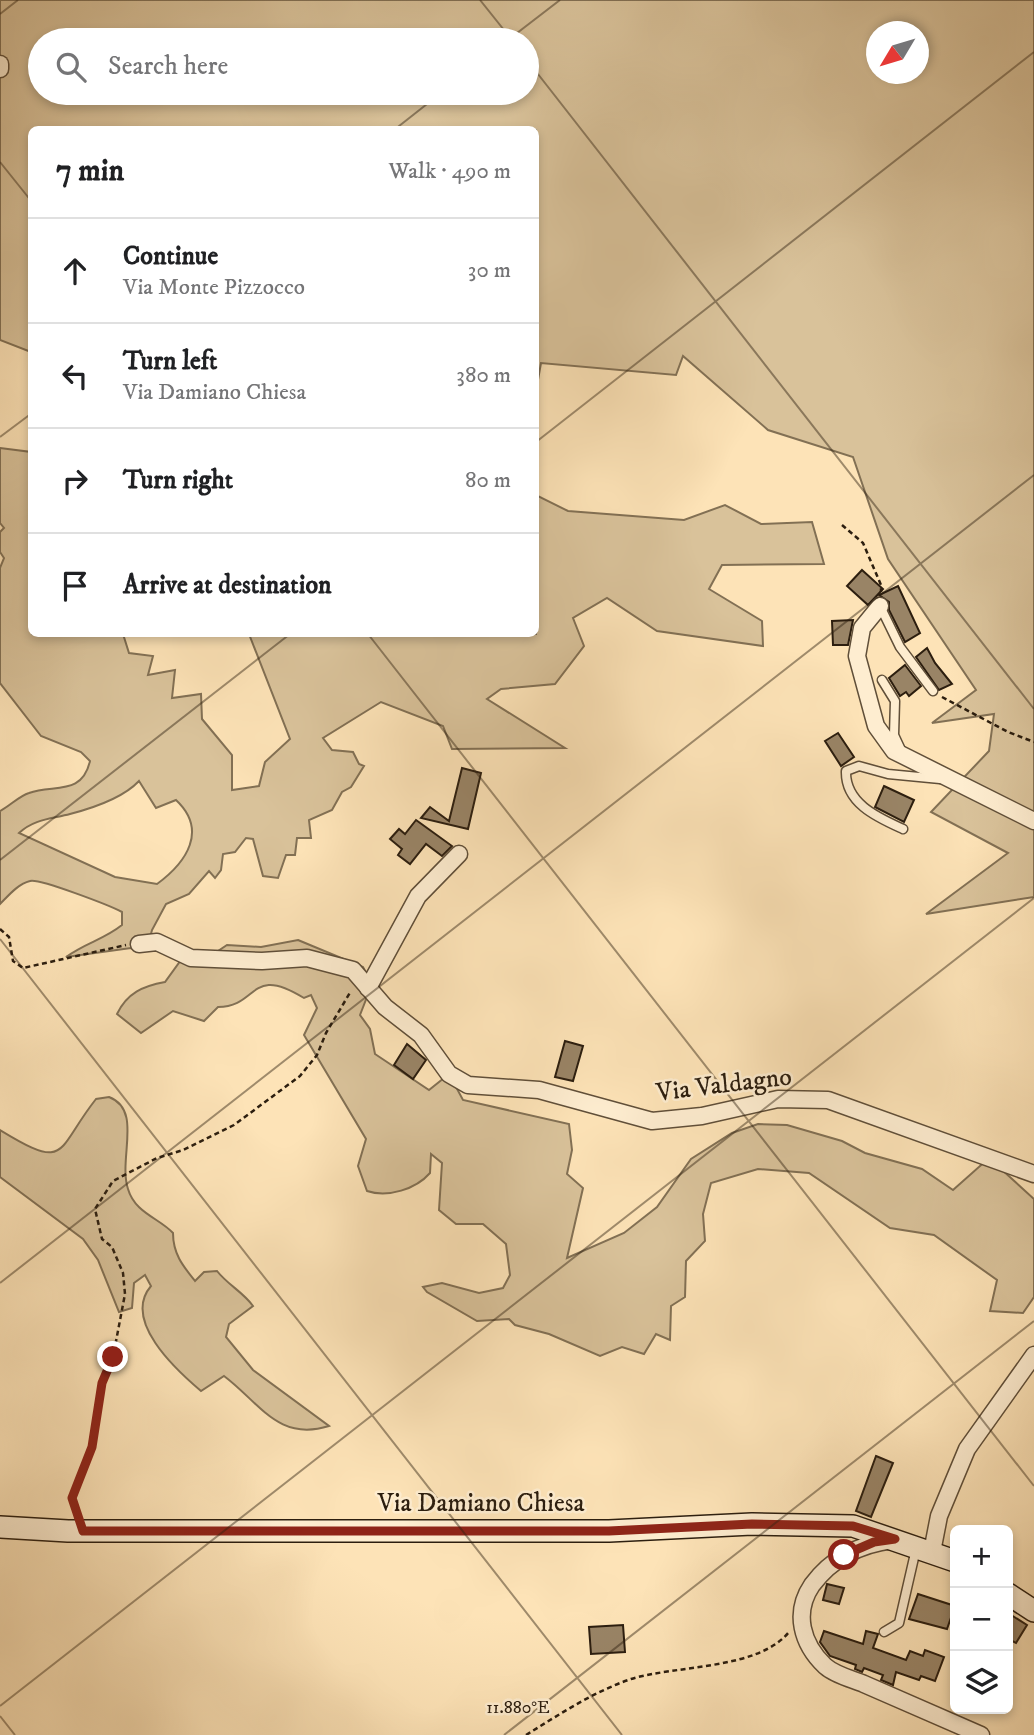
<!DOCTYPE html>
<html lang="en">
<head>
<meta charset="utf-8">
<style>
	body { margin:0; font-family:"IM FELL DW Pica",serif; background:#f2f2f2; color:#202124 }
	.controls { position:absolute; right:21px; bottom:21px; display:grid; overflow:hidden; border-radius:10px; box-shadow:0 4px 10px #0003 }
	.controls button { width:63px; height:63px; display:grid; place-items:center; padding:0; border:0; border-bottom:2px solid #e0e0e0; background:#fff; color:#202124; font:35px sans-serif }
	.compass { position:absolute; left:866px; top:21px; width:63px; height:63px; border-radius:50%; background:#fff; box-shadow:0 4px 10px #0003; rotate:232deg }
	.stop { position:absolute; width:21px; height:21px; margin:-16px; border:5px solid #8f2418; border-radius:50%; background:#fff }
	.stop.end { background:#8f2418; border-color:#fff; box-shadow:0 2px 7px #0008 }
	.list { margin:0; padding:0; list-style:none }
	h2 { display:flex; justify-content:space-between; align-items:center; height:91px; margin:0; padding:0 28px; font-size:30px }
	h2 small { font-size:23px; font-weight:400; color:#757577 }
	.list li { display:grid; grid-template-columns:46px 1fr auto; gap:21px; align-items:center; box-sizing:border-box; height:105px; padding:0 28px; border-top:2px solid #e0e0e0 }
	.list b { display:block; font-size:26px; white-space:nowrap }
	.list p { margin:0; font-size:23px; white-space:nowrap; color:#757577 }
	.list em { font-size:23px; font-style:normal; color:#757577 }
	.icon { flex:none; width:38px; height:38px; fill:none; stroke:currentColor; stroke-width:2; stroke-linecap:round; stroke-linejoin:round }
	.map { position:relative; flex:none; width:1034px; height:1735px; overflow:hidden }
	.search { position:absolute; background:#fff; box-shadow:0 4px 10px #0003; left:28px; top:28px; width:511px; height:77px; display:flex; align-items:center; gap:18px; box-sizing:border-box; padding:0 24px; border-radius:38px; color:#757577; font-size:26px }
	.panel { position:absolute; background:#fff; box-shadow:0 4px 10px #0003; left:28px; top:126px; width:511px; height:511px; border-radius:10px }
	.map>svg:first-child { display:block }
	.green { fill:#d9c29a; stroke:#827054; stroke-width:2; fill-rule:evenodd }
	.building { fill:#998466; stroke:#2c1e0f; stroke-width:2 }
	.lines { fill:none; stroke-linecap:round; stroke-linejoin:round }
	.lane-casing { stroke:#604f39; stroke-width:11 }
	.street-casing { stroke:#604f39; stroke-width:19 }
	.secondary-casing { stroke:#2c1e0f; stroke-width:24 }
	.path { stroke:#2c1e0f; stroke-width:2.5; stroke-dasharray:5 3.5; stroke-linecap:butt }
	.lane { stroke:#feedd0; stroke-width:8 }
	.street { stroke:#feedd0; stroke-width:16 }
	.secondary { stroke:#feedd0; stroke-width:21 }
	.route { stroke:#8f2418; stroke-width:9 }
	.ticks { fill:none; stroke:#2c1e0f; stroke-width:2; stroke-opacity:0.45 }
	.labels { text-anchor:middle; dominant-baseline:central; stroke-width:5; stroke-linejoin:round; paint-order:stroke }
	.street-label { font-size:26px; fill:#2c1e0f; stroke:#feedd0 }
	.ticks-label { font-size:18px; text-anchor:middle; fill:#2c1e0f; stroke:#feedd0; stroke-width:5; stroke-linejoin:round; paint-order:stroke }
</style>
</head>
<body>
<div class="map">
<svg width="1034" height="1735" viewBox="0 0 1034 1735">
	<rect width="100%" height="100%" fill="#fde3b7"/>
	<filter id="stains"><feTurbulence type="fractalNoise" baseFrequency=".00286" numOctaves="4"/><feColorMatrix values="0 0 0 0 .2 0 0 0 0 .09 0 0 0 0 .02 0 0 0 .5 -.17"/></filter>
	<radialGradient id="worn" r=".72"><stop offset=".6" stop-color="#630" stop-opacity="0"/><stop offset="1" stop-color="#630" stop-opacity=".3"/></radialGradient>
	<!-- green -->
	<g class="green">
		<path d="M0,0H1034V897L926,914L1008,853L931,812L989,751L994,714L932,723L976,690L888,559L853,457L768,430L683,356L676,375L541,363L536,391V130H32L31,352L0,340ZM876,32H918V74H876ZM40,40H527V93H40Z"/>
		<path d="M0,448L31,452L32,634H123L129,653L153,656L148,675L175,670L172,698L201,694L202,719L232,755V790L259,786L265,762L290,739L249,634H536V495L568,511L684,520L725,505L761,524L812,522L824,564L722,565L709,589L762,621L763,646L657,631L607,598L573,618L584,646L555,684L501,689L487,699L565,748L452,749L443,726L381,702L323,738L332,750L353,752L359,764L364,766L351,787L342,792L332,810L309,820L311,838H297L295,855H286L278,878L263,876L253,839L246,838L235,852L223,854L221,870L215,878L209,871L189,894L166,904L152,930L147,949L131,948L66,957C87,942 103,940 122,925V912C111,906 39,878 30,881C18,884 9,895 0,904V811C10,806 19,796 29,793C54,784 82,796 90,761L81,752L41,736L0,683V568L4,558L0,552V532L4,528L0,523ZM139,781L156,808L176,800C208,830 187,862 157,884L115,877L19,833C34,819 51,819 70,814C93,808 123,798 139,781Z"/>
		<path d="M298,940L363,967L372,984L360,1015L370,1029L375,1054L429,1090L449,1074L463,1100L569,1124L572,1150L567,1174L583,1188L567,1258L624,1233L657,1207L691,1159L732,1133L758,1124L787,1125L842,1141L865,1153L922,1169L953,1190L989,1158L1034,1199V1297L1023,1313L990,1311L997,1280L934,1235L890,1228L809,1173L758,1169L711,1183L703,1214L705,1241L686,1261L685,1297L671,1306L670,1340L656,1334L644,1354L622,1347L600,1356L549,1334L515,1325L509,1319L477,1321L427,1292L423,1287L442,1283L479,1293L503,1288L510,1275L506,1244L483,1224H456L439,1210L442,1163L431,1154L430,1173C416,1189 388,1198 367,1191L358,1166L366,1139L304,1035L317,1008L311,995L304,998C249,964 259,1007 218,1007L204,1021L173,1011L141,1033L117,1014C127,993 143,986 165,982L181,960L206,959L227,945L261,947Z"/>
		<path d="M109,1097C143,1110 118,1158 128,1189C135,1213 159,1218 173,1233C173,1254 183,1266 195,1281L204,1272L217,1271C228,1285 243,1292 253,1306L229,1324L226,1337L253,1370L329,1426C278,1442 260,1403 224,1376L201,1391C175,1369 122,1320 151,1286L145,1275L134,1283L132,1308L119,1312L98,1260L83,1239L0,1177V1130C69,1172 55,1151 96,1099Z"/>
	</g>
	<!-- building -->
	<g class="building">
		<path d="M862,570L883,589L868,605L847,586Z"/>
		<path d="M898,586L920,633L905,642L889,610V602L879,595Z"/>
		<path d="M853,620L848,645H833L832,621Z"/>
		<path d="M927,648L935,663L952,684L939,690L916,657Z"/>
		<path d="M905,665L921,686L909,696L906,692L900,696L889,678Z"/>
		<path d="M838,733L854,757L841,766L825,741Z"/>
		<path d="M462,768L481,773L468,829L421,818L430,807L449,821Z"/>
		<path d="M884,786L914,800L904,822L875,807Z"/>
		<path d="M416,820L452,846L442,856L426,844L410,864L398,855L402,849L390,839L399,829L405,834Z"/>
		<path d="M565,1041L583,1046L573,1081L555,1077Z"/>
		<path d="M407,1044L426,1060L413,1079L394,1065Z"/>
		<path d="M876,1456L893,1463L871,1517L856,1511Z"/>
		<path d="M827,1584L844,1588L839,1604L823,1600Z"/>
		<path d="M918,1594L955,1606L947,1629L909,1619Z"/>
		<path d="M1008,1613L1027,1625L1016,1643L1008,1639Z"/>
		<path d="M623,1625L625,1652L591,1654L589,1627Z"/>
		<path d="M824,1631L863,1644L866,1631L878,1634L873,1648L906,1660L910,1651L923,1656L925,1650L944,1657L935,1681L921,1676L919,1680L896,1672L893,1685L881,1680L883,1675L864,1668L862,1672L855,1669L856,1665L830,1656L820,1642Z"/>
	</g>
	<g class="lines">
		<defs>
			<g id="lane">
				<path d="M880,606L900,647L933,691"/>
				<path d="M882,680L895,701L894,735L901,750"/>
				<path d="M903,829C879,818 845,804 846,771L859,766L888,774L940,779"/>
				<path d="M884,1632L899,1623L916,1549"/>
			</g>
			<g id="street">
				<path d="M0,64V69"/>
				<path d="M880,606L862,628L857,656L876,726L894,751L1034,821"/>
				<path d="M139,944L157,942L191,958L262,961L307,958L353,970L385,1007L421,1035L449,1074L468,1085L539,1090L652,1121L702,1116L778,1099L828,1100L1034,1174"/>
				<path d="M368,988L418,896L459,854"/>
				<path d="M893,1540C860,1544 832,1558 812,1585C793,1613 802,1644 825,1666C835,1675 852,1679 864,1684C903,1701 942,1718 981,1735"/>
				<path d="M932,1552L939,1516L967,1449L1034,1355"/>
			</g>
			<g id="secondary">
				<path d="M0,1527L68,1531H609L752,1524L853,1526L955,1561"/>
				<path d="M1008,1594L1034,1611"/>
			</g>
		</defs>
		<!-- lane casing -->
		<use href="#lane" class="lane-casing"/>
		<!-- street casing -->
		<use href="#street" class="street-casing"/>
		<!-- secondary casing -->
		<use href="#secondary" class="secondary-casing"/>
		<!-- path -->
		<g class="path">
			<path d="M842,525L863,543L881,585V592"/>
			<path d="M942,697L1008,732L1034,742"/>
			<path d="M0,929L9,937L13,961L23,968L126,945"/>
			<path d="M76,1515L72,1498L92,1447L102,1383L113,1357L125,1294L123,1273L112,1247L102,1239L95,1209L113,1181L157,1158L183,1150L234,1125L300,1076L317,1055L326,1033L351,991"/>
			<path d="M526,1735C560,1714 593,1692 631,1679C676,1665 758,1670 789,1632"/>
		</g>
		<!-- lane -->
		<use href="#lane" class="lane"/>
		<!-- street -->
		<use href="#street" class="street"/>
		<!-- secondary -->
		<use href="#secondary" class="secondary"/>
	</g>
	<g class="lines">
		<!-- route -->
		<path class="route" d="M113,1357L102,1383L92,1447L72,1498L83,1531H609L752,1524L853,1526L895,1539L874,1542L844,1555"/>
	</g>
	<!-- ticks -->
	<path class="ticks" d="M480,0L512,40M0,14L18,0M508,40L560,0M527,60L1034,709M394,130L441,93M0,162L32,202M0,437L32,413M536,442L1034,52M368,634L1034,1486M0,860L290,634M0,939L622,1735M0,1283L1034,475M0,1706L1034,898M0,1716L15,1735M504,1735L1034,1321"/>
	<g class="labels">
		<!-- street labels -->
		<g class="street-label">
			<text transform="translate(724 1085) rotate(-7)">Via Valdagno</text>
			<text x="481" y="1503">Via Damiano Chiesa</text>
		</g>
	</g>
	<g class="ticks-label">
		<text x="518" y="1713">11.880°E</text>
	</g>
	<rect width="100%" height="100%" filter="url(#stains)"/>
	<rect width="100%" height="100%" fill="url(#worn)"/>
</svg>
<div class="controls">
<button>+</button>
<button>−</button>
<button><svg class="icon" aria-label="layers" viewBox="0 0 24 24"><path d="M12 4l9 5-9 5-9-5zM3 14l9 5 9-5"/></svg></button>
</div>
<svg class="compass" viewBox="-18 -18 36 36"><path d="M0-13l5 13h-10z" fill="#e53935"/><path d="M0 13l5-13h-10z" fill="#757577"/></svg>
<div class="stop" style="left:844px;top:1555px"></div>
<div class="stop end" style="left:113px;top:1357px"></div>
<div class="search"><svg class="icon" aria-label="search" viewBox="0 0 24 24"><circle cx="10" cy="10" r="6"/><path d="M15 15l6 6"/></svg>Search here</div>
<section class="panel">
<h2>7 min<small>Walk · 490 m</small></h2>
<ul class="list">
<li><svg class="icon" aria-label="ahead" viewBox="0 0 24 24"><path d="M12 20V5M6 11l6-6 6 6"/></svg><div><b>Continue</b><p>Via Monte Pizzocco</p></div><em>30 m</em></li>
<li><svg class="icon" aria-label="left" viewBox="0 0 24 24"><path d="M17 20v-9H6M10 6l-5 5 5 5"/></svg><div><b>Turn left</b><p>Via Damiano Chiesa</p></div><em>380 m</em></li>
<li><svg class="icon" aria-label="right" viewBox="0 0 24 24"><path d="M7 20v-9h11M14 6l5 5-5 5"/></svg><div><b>Turn right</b></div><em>80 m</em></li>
<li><svg class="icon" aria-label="arrive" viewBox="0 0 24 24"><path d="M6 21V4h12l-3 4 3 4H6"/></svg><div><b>Arrive at destination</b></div></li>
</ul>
</section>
</div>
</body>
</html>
